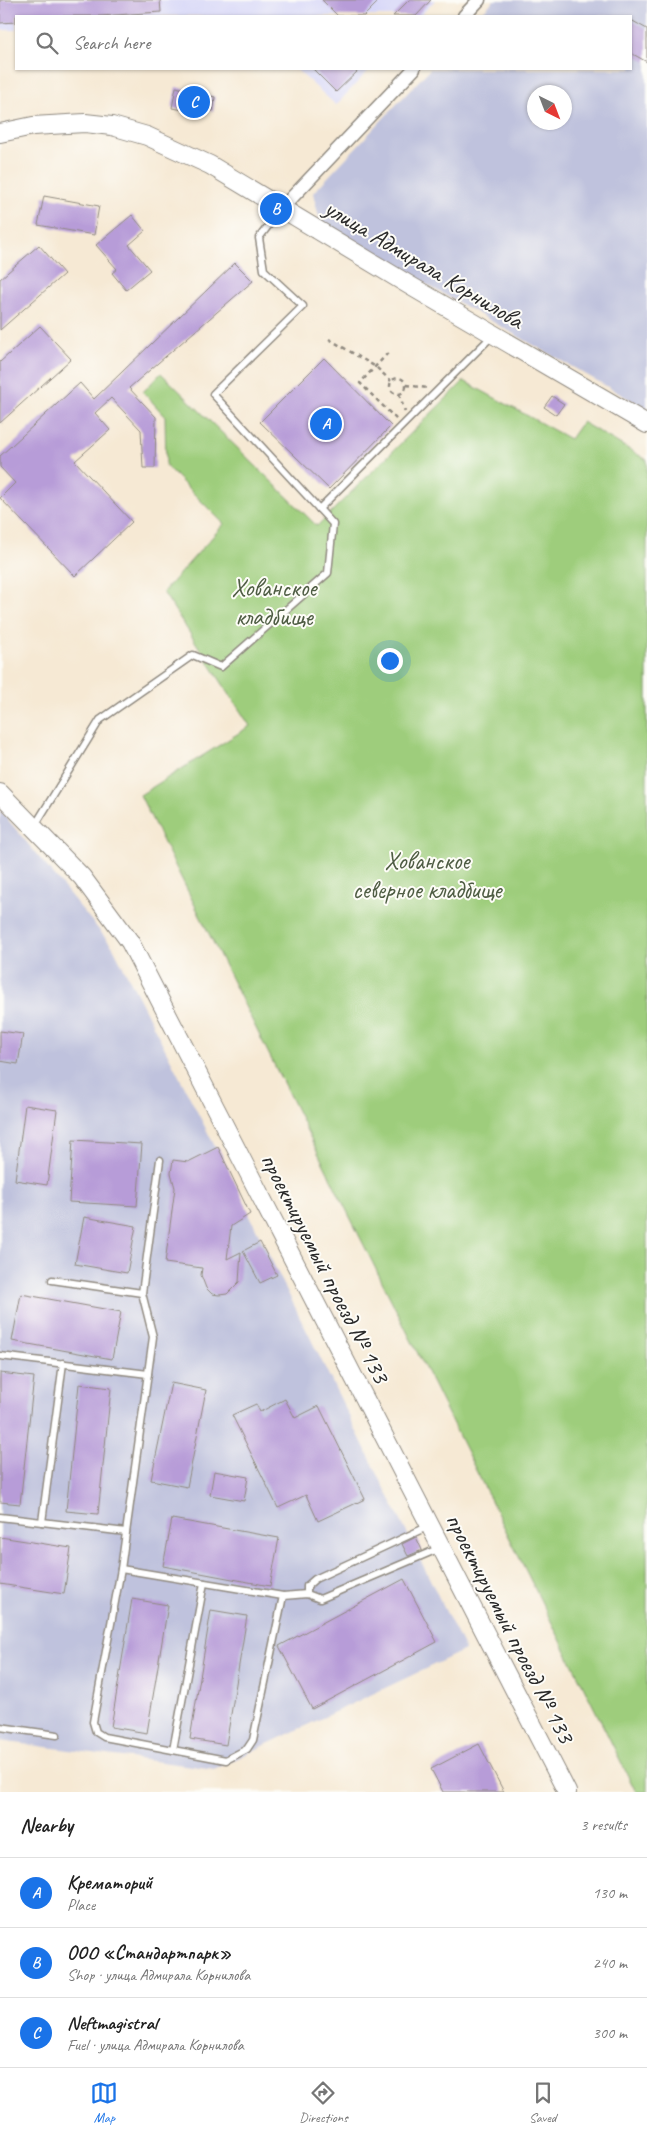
<!DOCTYPE html>
<html lang="en">
<head>
<meta charset="utf-8">
<style>
	body { margin:0; font-family:Caveat,sans-serif; background:#f2f2f2; color:#222 }
	.compass { position:absolute; left:527px; top:85px; width:45px; height:45px; border-radius:50%; background:#fff; box-shadow:0 1px 4px #0004; rotate:138deg }
	.you { position:absolute; left:389px; top:660px; width:18px; height:18px; margin:-12px; border:4px solid #fff; border-radius:50%; background:#1a73e8; box-shadow:0 0 0 8px #1a73e833 }
	.badge { display:grid; place-items:center; width:32px; height:32px; border-radius:50%; background:#1a73e8; color:#fff; font-size:16px; font-weight:700 }
	.pin { position:absolute; translate:-50% -50%; border:2px solid #fff; box-shadow:0 1px 5px #0006 }
	.list { margin:0; padding:0; list-style:none }
	h2 { display:flex; justify-content:space-between; align-items:center; height:65px; margin:0; padding:0 20px; font-size:21px }
	h2 small { font-size:16px; font-weight:400; color:#767676 }
	.list li { display:grid; grid-template-columns:32px 1fr auto; gap:15px; align-items:center; box-sizing:border-box; height:70px; padding:0 20px; border-top:1px solid #e0e0e0 }
	.list b { display:block; font-size:19px; white-space:nowrap }
	.list p { margin:0; font-size:16px; white-space:nowrap; color:#767676 }
	.list em { font-size:16px; font-style:normal; color:#767676 }
	.icon { flex:none; width:28px; height:28px; fill:none; stroke:currentColor; stroke-width:2; stroke-linecap:round; stroke-linejoin:round }
	.map { position:relative; flex:none; width:647px; height:1792px; overflow:hidden }
	.search { position:absolute; background:#fff; box-shadow:0 1px 4px #0004; left:15px; right:15px; top:15px; height:55px; display:flex; align-items:center; gap:12px; box-sizing:border-box; padding:0 18px; border-radius:0px; color:#767676; font-size:19px }
	.sheet { height:275px; background:#fff }
	nav { display:flex; justify-content:space-around; align-items:center; box-sizing:border-box; height:70px; border-top:1px solid #e0e0e0; background:#fff; font-size:14px; color:#767676 }
	nav a { display:grid; justify-items:center; gap:2px }
	nav .on { color:#1a73e8 }
	.map>svg:first-child { display:block }
	.built { fill:#d7d7f8 }
	.industrial { fill:#bfc2dd; fill-rule:evenodd }
	.green { fill:#9ecd7c; stroke:#647c54 }
	.building { fill:#b79cd8 }
	.lines { fill:none; stroke-linecap:round; stroke-linejoin:round }
	.lane-casing { stroke:#908a80; stroke-width:9 }
	.street-casing { stroke:#908a80; stroke-width:15 }
	.secondary-casing { stroke:#908a80; stroke-width:20 }
	.path { stroke:#908a80; stroke-width:2.5; stroke-dasharray:4 4; stroke-linecap:butt }
	.lane { stroke:#fff; stroke-width:6 }
	.street { stroke:#fff; stroke-width:12 }
	.secondary { stroke:#fff; stroke-width:18 }
	.labels { text-anchor:middle; dominant-baseline:central; stroke-width:4; stroke-linejoin:round; paint-order:stroke }
	.street-label { font-size:25px; fill:#2b2b2b; stroke:#fdfcf7 }
	.park-label { font-size:25px; fill:#4e5c43; stroke:#fdfcf7 }
</style>
</head>
<body>
<div class="map">
<svg width="647" height="1792" viewBox="0 0 647 1792">
	<rect width="100%" height="100%" fill="#fdfcf7"/>
	<filter id="ink" filterUnits="userSpaceOnUse"><feTurbulence type="fractalNoise" baseFrequency=".02" numOctaves="2"/><feDisplacementMap in="SourceGraphic" scale="10" xChannelSelector="R" yChannelSelector="G"/><feConvolveMatrix kernelMatrix="1 2 1 2 8 2 1 2 1" color-interpolation-filters="sRGB"/></filter>
	<filter id="wash" filterUnits="userSpaceOnUse"><feTurbulence type="fractalNoise" baseFrequency=".0096" numOctaves="4" result="noise"/><feDisplacementMap in="SourceGraphic" scale="20" xChannelSelector="R" yChannelSelector="G"/><feGaussianBlur stdDeviation="1.12" result="paint"/><feColorMatrix in="noise" values="0 0 0 0 0 0 0 0 0 0 0 0 0 0 0 0 0 1.4 0 .05"/><feComposite in="paint" operator="in"/></filter>
	<g filter="url(#wash)">
		<rect width="100%" height="100%" fill="#f6e9d4"/>
		<!-- built -->
		<g class="built">
			<path d="M0,0H435L420,16H16V30H0Z"/>
			<path d="M296,69H370L336,105Z"/>
		</g>
		<!-- industrial -->
		<g class="industrial">
			<path d="M494,0H647V409L321,225L313,193L430,69H631V16H479ZM534,92H564V122H534Z"/>
			<path d="M0,810L113,947L227,1170L465,1650L215,1769L0,1741Z"/>
		</g>
		<!-- green -->
		<path class="green" d="M161,373L317,526L464,381L570,439L582,422L647,460V1792H636L140,795L250,726L163,592L224,524L166,466L165,416L143,392Z"/>
		<g id="blocks">
			<!-- building -->
			<g class="building">
				<path d="M0,0H160L161,12L100,16H16V22L0,23Z"/>
				<path d="M322,0H380L364,16H338Z"/>
				<path d="M409,0H431L416,16H393Z"/>
				<path d="M631,20L647,29V62L631,53Z"/>
				<path d="M313,69H360L336,92Z"/>
				<path d="M176,87L215,97L213,111L195,106L184,110L172,108Z"/>
				<path d="M44,196L99,206L94,235L38,225Z"/>
				<path d="M132,215L145,231L129,245L150,270L126,290L112,273L117,269L96,245Z"/>
				<path d="M39,245L64,274L0,330V279Z"/>
				<path d="M235,263L253,281L129,388L156,417L155,468H143L141,430L111,398L95,413L110,430L75,461L132,522L75,576L0,498L15,483L0,467V456L80,383L94,399Z"/>
				<path d="M40,326L71,359L0,423V362Z"/>
				<path d="M324,358L391,426L329,489L260,422Z"/>
				<path d="M552,396L564,404L556,415L544,407Z"/>
				<path d="M0,1031L23,1034L18,1064L0,1061Z"/>
				<path d="M25,1105L57,1110L47,1185L15,1180Z"/>
				<path d="M73,1140L142,1144L137,1206L69,1202Z"/>
				<path d="M218,1147L250,1214L231,1226L227,1259L241,1252L239,1282L227,1294L219,1295L212,1294L206,1288L201,1275L202,1268L165,1263L175,1188L171,1173L173,1160L188,1162Z"/>
				<path d="M84,1217L136,1226L127,1273L75,1264Z"/>
				<path d="M260,1242L277,1275L260,1283L243,1251Z"/>
				<path d="M21,1294L121,1312L112,1359L12,1341Z"/>
				<path d="M0,1373L34,1377L20,1504L0,1502Z"/>
				<path d="M171,1383L206,1390L187,1487L151,1480Z"/>
				<path d="M79,1384L111,1388L98,1514L66,1511Z"/>
				<path d="M285,1399L295,1418L319,1406L365,1499L318,1521L306,1495L278,1508L232,1415L256,1404L260,1412Z"/>
				<path d="M214,1471L248,1477L244,1501L210,1495Z"/>
				<path d="M172,1519L279,1538L270,1586L163,1566Z"/>
				<path d="M0,1537L71,1548L64,1594L0,1584Z"/>
				<path d="M416,1537L422,1550L408,1556L402,1544Z"/>
				<path d="M404,1579L437,1642L312,1709L279,1646Z"/>
				<path d="M132,1599L168,1605L147,1733L111,1727Z"/>
				<path d="M211,1610L247,1616L226,1745L190,1739Z"/>
				<path d="M479,1744L504,1792H443L431,1769Z"/>
			</g>
		</g>
	</g>
	<g filter="url(#ink)">
		<use href="#blocks" fill-opacity="0" stroke="#908a80" stroke-width="1"/>
		<g class="lines">
			<defs>
				<g id="lane">
					<path d="M319,509L492,336"/>
					<path d="M34,827L100,720L193,655L221,667L328,573L333,524L213,394L303,306L264,270L259,238L281,209"/>
					<path d="M160,1160L142,1293L153,1337L121,1569L93,1722L96,1732L104,1737L226,1760L247,1749L253,1740L283,1596"/>
					<path d="M52,1280L142,1293"/>
					<path d="M0,1356L148,1374"/>
					<path d="M0,1517L126,1532"/>
					<path d="M42,1522L63,1363"/>
					<path d="M121,1569L283,1596L307,1594L320,1599L440,1548"/>
					<path d="M307,1594V1586L315,1579L429,1526"/>
					<path d="M0,1727L57,1735"/>
					<path d="M173,1750L204,1583"/>
				</g>
				<g id="street">
					<path d="M464,16L479,0"/>
					<path d="M282,208L414,69"/>
				</g>
				<g id="secondary">
					<path d="M0,133L33,126L85,123L112,126L147,136L210,165L409,285L647,424"/>
					<path d="M0,793L82,877L130,942L567,1792"/>
				</g>
			</defs>
			<!-- lane casing -->
			<use href="#lane" class="lane-casing"/>
			<!-- street casing -->
			<use href="#street" class="street-casing"/>
			<!-- secondary casing -->
			<use href="#secondary" class="secondary-casing"/>
			<!-- path -->
			<g class="path">
				<path d="M329,339L376,367L391,381"/>
				<path d="M388,353L360,383L397,420"/>
				<circle cx="398" cy="386" r="8"/>
				<path d="M406,385L427,388"/>
				<path d="M399,394L405,412"/>
			</g>
			<!-- lane -->
			<use href="#lane" class="lane"/>
			<!-- street -->
			<use href="#street" class="street"/>
			<!-- secondary -->
			<use href="#secondary" class="secondary"/>
		</g>
	</g>
	<g class="labels">
		<!-- street labels -->
		<g class="street-label">
			<text transform="translate(424 264) rotate(31)">улица Адмирала Корнилова</text>
			<text transform="translate(325 1268) rotate(63)">проектируемый проезд № 133</text>
			<text transform="translate(510 1628) rotate(63)">проектируемый проезд № 133</text>
		</g>
		<!-- park labels -->
		<g class="park-label">
			<text x="274" y="588">Хованское<tspan x="274" dy="29">кладбище</tspan></text>
			<text x="427" y="861">Хованское<tspan x="427" dy="29">северное кладбище</tspan></text>
		</g>
	</g>
</svg>
<svg class="compass" viewBox="-18 -18 36 36"><path d="M0-13l5 13h-10z" fill="#e53935"/><path d="M0 13l5-13h-10z" fill="#767676"/></svg>
<div class="you"></div>
<div class="pin badge" style="left:326px;top:424px">A</div>
<div class="pin badge" style="left:276px;top:209px">B</div>
<div class="pin badge" style="left:194px;top:102px">C</div>
<div class="search"><svg class="icon" aria-label="search" viewBox="0 0 24 24"><circle cx="10" cy="10" r="6"/><path d="M15 15l6 6"/></svg>Search here</div>
</div>
<section class="sheet">
<h2>Nearby<small>3 results</small></h2>
<ul class="list">
<li><span class="badge">A</span><div><b>Крематорий</b><p>Place</p></div><em>130 m</em></li>
<li><span class="badge">B</span><div><b>ООО «Стандартпарк»</b><p>Shop · улица Адмирала Корнилова</p></div><em>240 m</em></li>
<li><span class="badge">C</span><div><b>Neftmagistral</b><p>Fuel · улица Адмирала Корнилова</p></div><em>300 m</em></li>
</ul>
</section>
<nav>
<a class="on"><svg class="icon" aria-label="map" viewBox="0 0 24 24"><path d="M3 6l6-2 6 2 6-2v14l-6 2-6-2-6 2zM9 4v14M15 6v14"/></svg>Map</a>
<a><svg class="icon" aria-label="directions" viewBox="0 0 24 24"><path d="M12 3l9 9-9 9-9-9zM9 14v-3h6M13 9l2 2-2 2"/></svg>Directions</a>
<a><svg class="icon" aria-label="saved" viewBox="0 0 24 24"><path d="M7 4h10v16l-5-4-5 4z"/></svg>Saved</a>
</nav>
</body>
</html>
